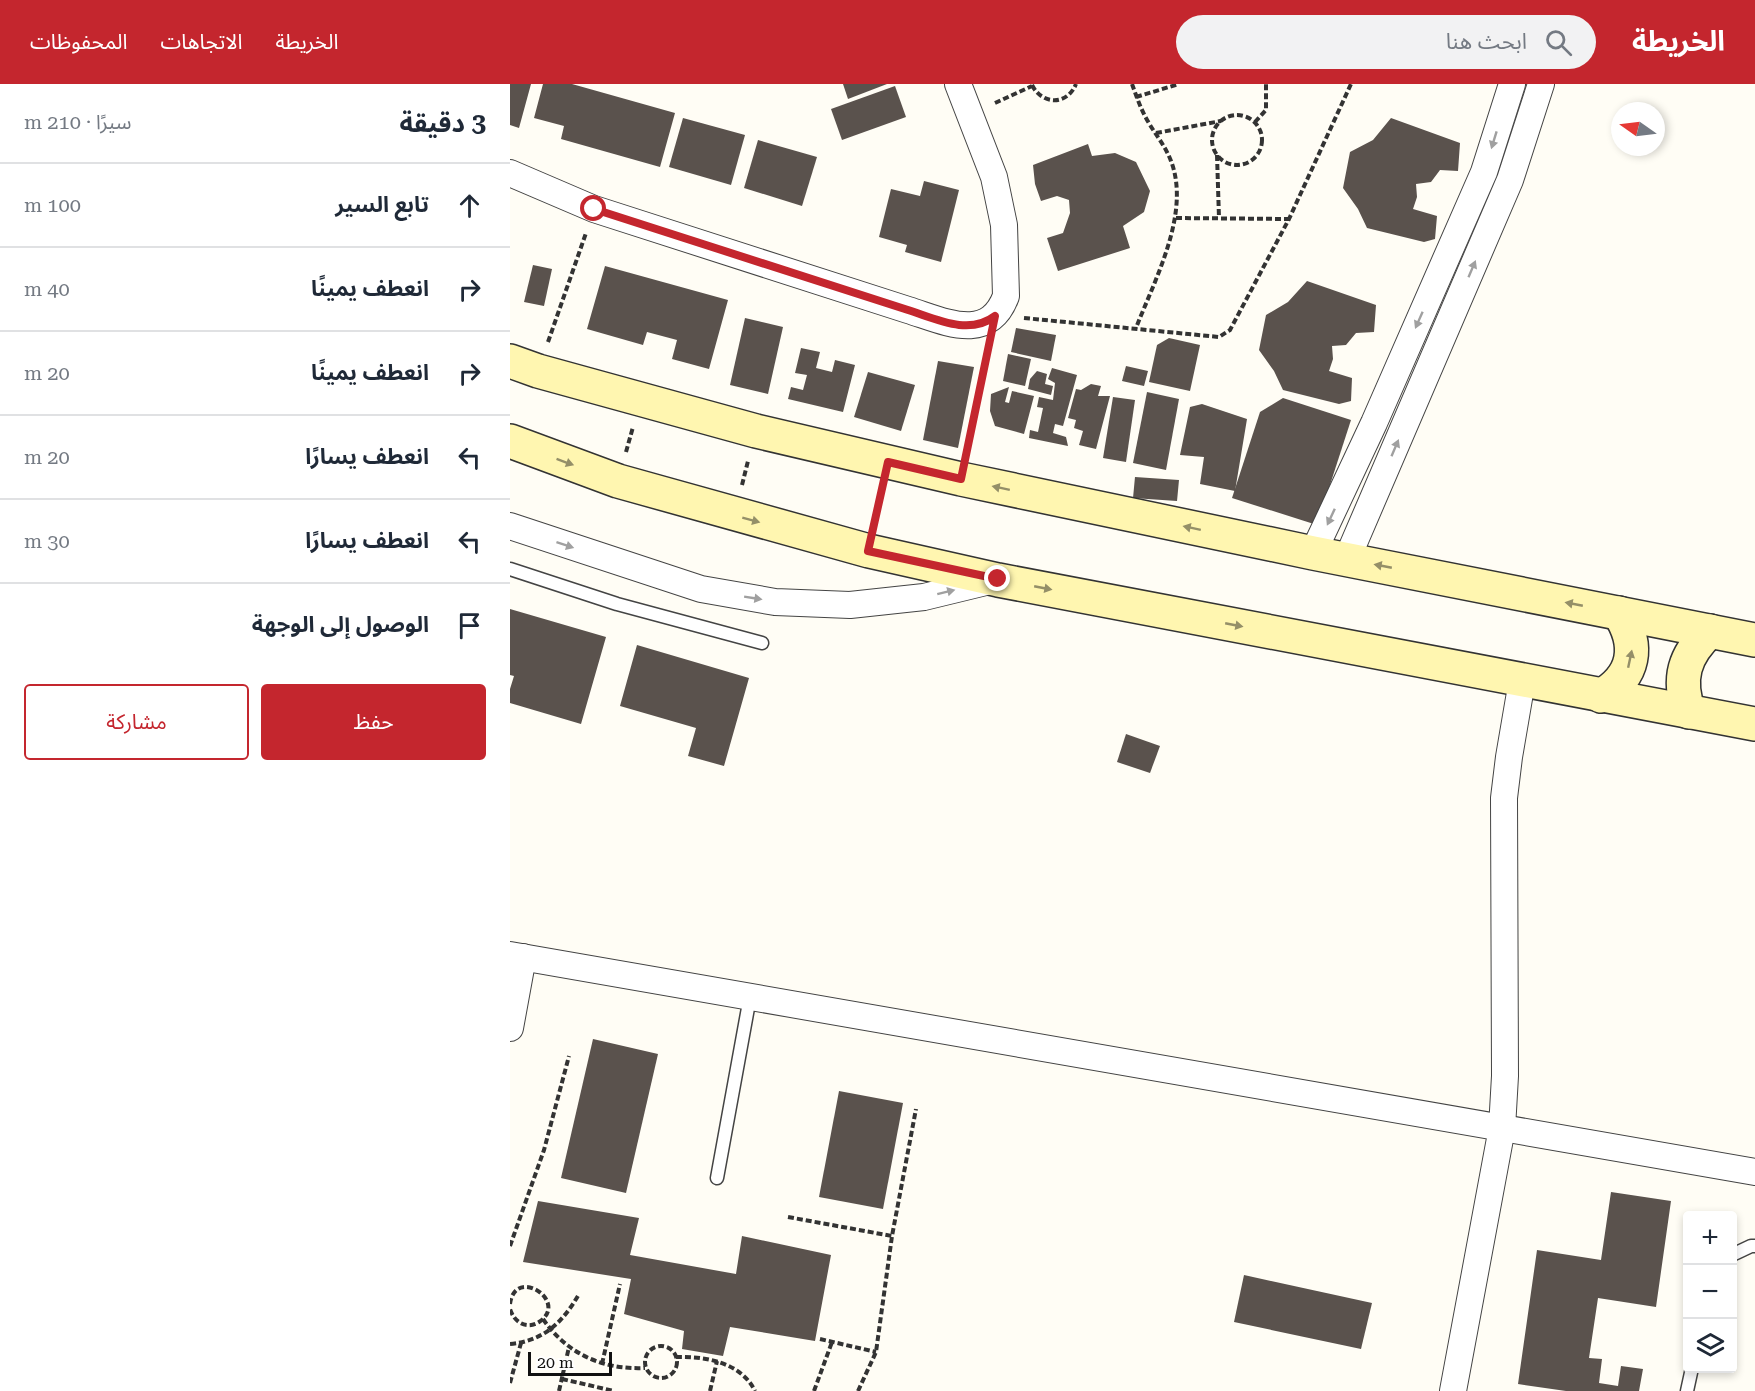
<!DOCTYPE html>
<html lang="ar">
<head>
<meta charset="utf-8">
<style>
	body { margin:0; font-family:"Roboto Serif","Noto Sans Arabic",serif; background:#f2f2f3; color:#1f2937; direction:rtl }
	.controls { position:absolute; right:18px; bottom:18px; display:grid; overflow:hidden; border-radius:6px; box-shadow:0 3px 9px #0003 }
	.controls button { width:54px; height:54px; display:grid; place-items:center; padding:0; border:0; border-bottom:2px solid #e0e1e3; background:#fff; color:#1f2937; font:30px sans-serif }
	.compass { position:absolute; left:1101px; top:18px; width:54px; height:54px; border-radius:50%; background:#fff; box-shadow:0 3px 9px #0003; rotate:284deg }
	.scale { position:absolute; left:18px; bottom:15px; width:84px; box-sizing:border-box; padding-left:6px; border:3px solid #111; border-top:0; font-size:16px; line-height:21px; white-space:nowrap; color:#111; -webkit-text-stroke:4px #fff; paint-order:stroke }
	.stop { position:absolute; width:18px; height:18px; margin:-14px; border:4px solid #c4262e; border-radius:50%; background:#fff }
	.stop.end { background:#c4262e; border-color:#fff; box-shadow:0 2px 6px #0008 }
	.list { margin:0; padding:0; list-style:none }
	h2 { display:flex; justify-content:space-between; align-items:center; height:78px; margin:0; padding:0 24px; font-size:26px }
	h2 small { font-size:20px; font-weight:400; color:#747a83 }
	.list li { display:grid; grid-template-columns:39px 1fr auto; gap:18px; align-items:center; box-sizing:border-box; height:84px; padding:0 24px; border-top:2px solid #e0e1e3 }
	.list b { display:block; font-size:22px; white-space:nowrap }
	.list em { font-size:20px; font-style:normal; color:#747a83 }
	.actions { display:flex; gap:12px; padding:18px 24px }
	.actions a { flex:1; padding:14px 0; border:2px solid #c4262e; border-radius:6px; text-align:center; font-size:21px; color:#c4262e }
	.actions .main { background:#c4262e; color:#fff }
	.icon { flex:none; width:33px; height:33px; fill:none; stroke:currentColor; stroke-width:2; stroke-linecap:round; stroke-linejoin:round }
	.map { position:relative; flex:none; width:1245px; height:1307px; overflow:hidden; direction:ltr }
	header { display:flex; align-items:center; gap:36px; box-sizing:border-box; height:84px; padding:0 30px; background:#c4262e; color:#fff }
	header strong { font-size:28px }
	nav { display:flex; gap:33px; margin-inline-start:auto; font-size:21px }
	.search { width:420px; height:54px; background:#f2f2f3; display:flex; align-items:center; gap:15px; box-sizing:border-box; padding:0 21px; border-radius:33px; color:#747a83; font-size:22px }
	main { display:flex }
	aside { flex:1; background:#fff }
	.map>svg:first-child { display:block }
	.building { fill:#5a524d }
	.lines { fill:none; stroke-linecap:round; stroke-linejoin:round }
	.lane-casing { stroke:#444; stroke-width:15 }
	.street-casing { stroke:#444; stroke-width:28 }
	.secondary-casing { stroke:#333; stroke-width:36 }
	.path { stroke:#333; stroke-width:4; stroke-dasharray:6 3; stroke-linecap:butt }
	.lane { stroke:#fff; stroke-width:12 }
	.street { stroke:#fff; stroke-width:26 }
	.secondary { stroke:#fff6b0; stroke-width:33 }
	.oneway { fill:#a0a0a0 }
	.oneway2 { fill:#948f68 }
	.route { stroke:#c4262e; stroke-width:8 }
</style>
</head>
<body>
<header>
<strong>الخريطة</strong>
<div class="search"><svg class="icon" aria-label="search" viewBox="0 0 24 24"><circle cx="10" cy="10" r="6"/><path d="M15 15l6 6"/></svg>ابحث هنا</div>
<nav><a>الخريطة</a><a>الاتجاهات</a><a>المحفوظات</a></nav>
</header>
<main>
<div class="map">
<svg width="1245" height="1307" viewBox="0 0 1245 1307">
	<rect width="100%" height="100%" fill="#fffdf5"/>
	<!-- building -->
	<g class="building">
		<path d="M0,0H21L9,44L0,41Z"/>
		<path d="M33,0H62L165,29L150,83L51,55L54,42L24,34Z"/>
		<path d="M333,0H377L338,15Z"/>
		<path d="M385,2L396,33L332,56L321,25Z"/>
		<path d="M173,34L235,51L221,101L159,83Z"/>
		<path d="M881,34L950,59L948,87L930,86L921,98L906,100L907,113L903,125L927,132L925,155L914,158L857,144L848,125L833,104L840,68L863,56Z"/>
		<path d="M248,56L307,73L292,122L234,104Z"/>
		<path d="M578,60L582,72L605,69L626,78L640,107L634,128L613,142L620,164L548,187L537,154L553,149L560,129L559,116L547,112L531,117L525,100L523,81Z"/>
		<path d="M414,97L449,106L431,178L395,168L397,161L369,153L381,105L410,112Z"/>
		<path d="M23,181L42,185L34,222L14,218Z"/>
		<path d="M95,182L218,216L199,285L162,275L167,256L137,248L133,261L77,245Z"/>
		<path d="M797,197L866,221L864,248L846,249L836,261L822,262L823,275L819,287L842,294L841,317L829,320L773,306L764,287L749,266L756,231L778,218Z"/>
		<path d="M235,234L273,243L258,310L220,301Z"/>
		<path d="M506,244L546,251L541,277L501,268Z"/>
		<path d="M659,254L690,261L680,307L639,298L647,261Z"/>
		<path d="M291,264L310,268L306,284L322,288L325,276L345,281L333,328L278,315L281,303L293,306L297,291L285,289Z"/>
		<path d="M498,270L521,275L515,302L493,297Z"/>
		<path d="M428,277L464,283L448,364L413,356Z"/>
		<path d="M616,282L638,287L634,302L612,297Z"/>
		<path d="M542,284L567,291L553,342L545,340L543,349L556,353L558,362L519,354L520,346L528,348L533,324L527,323L529,313L543,316L545,299L538,295Z"/>
		<path d="M527,287L537,290L535,300L543,302L541,311L518,305L520,295Z"/>
		<path d="M358,288L405,301L391,347L344,333Z"/>
		<path d="M581,300L591,302L588,312H600L586,365L569,361L573,347L564,344L566,336L558,334L566,305L571,306Z"/>
		<path d="M499,303L495,318L499,319L502,307L524,312L514,350L485,342L480,327L481,310Z"/>
		<path d="M637,308L669,315L656,386L623,379Z"/>
		<path d="M603,313L625,316L616,378L593,374Z"/>
		<path d="M773,314L841,336L807,441L722,414L750,328Z"/>
		<path d="M692,320L737,335L725,407L690,400L694,373L670,371L680,323Z"/>
		<path d="M625,393L669,396L667,417L623,414Z"/>
		<path d="M0,525L96,553L71,640L0,619V605L4,592L0,591Z"/>
		<path d="M127,561L239,594L214,682L178,672L186,644L110,622Z"/>
		<path d="M616,650L650,662L640,689L607,678Z"/>
		<path d="M83,955L148,970L116,1109L51,1094Z"/>
		<path d="M329,1007L393,1019L373,1125L309,1113Z"/>
		<path d="M1101,1108L1161,1117L1146,1223L1088,1214L1079,1274L1092,1275L1089,1299L1108,1302L1111,1282L1133,1285L1129,1307H1056L1008,1300L1027,1166L1091,1176Z"/>
		<path d="M28,1117L129,1134L120,1171L226,1190L232,1152L321,1171L305,1257L220,1243L213,1272L172,1265L174,1247L114,1230L121,1195L13,1178Z"/>
		<path d="M734,1191L862,1219L851,1265L724,1238Z"/>
	</g>
	<g class="lines">
		<defs>
			<g id="lane">
				<path d="M0,485L107,520L252,559"/>
				<path d="M207,1094L240,913"/>
				<path d="M1222,1171L1241,1162H1245"/>
				<path d="M1177,1307L1182,1284"/>
			</g>
			<g id="street">
				<path d="M0,89L84,125L398,226C434,237 478,260 496,212L494,141L484,93L448,0"/>
				<path d="M0,442L191,505L265,518L340,521L414,513L484,496"/>
				<path d="M803,469L864,339L974,88L1002,0"/>
				<path d="M837,475L1000,96L1031,0"/>
				<path d="M0,871L1245,1088"/>
				<path d="M0,944L13,873"/>
				<path d="M943,1307L992,1044L995,992L994,714L999,673L1012,597"/>
			</g>
			<g id="secondary">
				<path d="M0,277L28,287L246,347L451,395L803,469L1245,556"/>
				<path d="M0,357L108,397L359,467L488,496L1245,640"/>
				<path d="M1091,612C1125,592 1130,562 1109,529"/>
				<path d="M1179,628C1167,595 1174,571 1200,547"/>
			</g>
		</defs>
		<!-- lane casing -->
		<use href="#lane" class="lane-casing"/>
		<!-- street casing -->
		<use href="#street" class="street-casing"/>
		<!-- secondary casing -->
		<use href="#secondary" class="secondary-casing"/>
		<!-- path -->
		<g class="path">
			<path d="M622,0C626,11 630,23 636,34C644,49 655,61 661,77C681,129 645,195 626,244"/>
			<path d="M522,1C532,21 557,22 566,0"/>
			<path d="M626,13L669,0"/>
			<path d="M485,19L522,2"/>
			<circle cx="727" cy="56" r="25"/>
			<path d="M745,38L756,26V0"/>
			<path d="M646,49L711,37"/>
			<path d="M707,71L709,134"/>
			<path d="M666,134L779,135"/>
			<path d="M514,234L709,253L720,246L779,135L841,0"/>
			<path d="M38,258L76,149"/>
			<path d="M458,365L478,264"/>
			<path d="M116,368L123,343"/>
			<path d="M232,401L238,377"/>
			<path d="M365,437L372,407"/>
			<path d="M278,1133L382,1152"/>
			<path d="M0,1162L34,1066L59,972"/>
			<path d="M0,1220C5,1181 60,1218 29,1238C16,1246 4,1238 0,1225"/>
			<path d="M33,1235C57,1270 93,1286 135,1284"/>
			<path d="M310,1255L366,1268"/>
			<path d="M0,1260C34,1257 53,1238 69,1210"/>
			<circle cx="151" cy="1278" r="16"/>
			<path d="M166,1273C194,1272 231,1278 245,1307"/>
			<path d="M92,1280L110,1200"/>
			<path d="M52,1295L104,1307"/>
			<path d="M0,1299L11,1259"/>
			<path d="M49,1307L59,1263"/>
			<path d="M200,1307L207,1277"/>
			<path d="M304,1307L322,1258"/>
			<path d="M348,1307L366,1268L382,1152L406,1025"/>
		</g>
		<!-- lane -->
		<use href="#lane" class="lane"/>
		<!-- street -->
		<use href="#street" class="street"/>
		<!-- secondary -->
		<use href="#secondary" class="secondary"/>
	</g>
	<!-- one-way arrows -->
	<defs><path id="oneway-solid" d="M-6-.8H1V-3.2L6.5 0L1 3.2V.8H-6Z" transform="scale(1.5)"/></defs>
	<g class="oneway">
		<use href="#oneway-solid" transform="translate(984 56) rotate(107)"/>
		<use href="#oneway-solid" transform="translate(962 185) rotate(-67)"/>
		<use href="#oneway-solid" transform="translate(909 236) rotate(114)"/>
		<use href="#oneway-solid" transform="translate(885 364) rotate(-67)"/>
		<use href="#oneway-solid" transform="translate(821 433) rotate(115)"/>
		<use href="#oneway-solid" transform="translate(55 461) rotate(18)"/>
		<use href="#oneway-solid" transform="translate(436 508) rotate(-14)"/>
		<use href="#oneway-solid" transform="translate(243 514) rotate(9)"/>
	</g>
	<g class="oneway2">
		<use href="#oneway-solid" transform="translate(55 378) rotate(20)"/>
		<use href="#oneway-solid" transform="translate(491 404) rotate(-168)"/>
		<use href="#oneway-solid" transform="translate(241 436) rotate(15)"/>
		<use href="#oneway-solid" transform="translate(682 444) rotate(-168)"/>
		<use href="#oneway-solid" transform="translate(873 482) rotate(-169)"/>
		<use href="#oneway-solid" transform="translate(533 504) rotate(11)"/>
		<use href="#oneway-solid" transform="translate(1064 520) rotate(-169)"/>
		<use href="#oneway-solid" transform="translate(724 541) rotate(11)"/>
		<use href="#oneway-solid" transform="translate(1120 575) rotate(-78)"/>
	</g>
	<g class="lines">
		<!-- route -->
		<path class="route" d="M84,125L398,226C426,235 459,252 485,232L451,395L378,378L358,467L488,495"/>
	</g>
</svg>
<div class="controls">
<button>+</button>
<button>−</button>
<button><svg class="icon" aria-label="layers" viewBox="0 0 24 24"><path d="M12 4l9 5-9 5-9-5zM3 14l9 5 9-5"/></svg></button>
</div>
<svg class="compass" viewBox="-18 -18 36 36"><path d="M0-13l5 13h-10z" fill="#e53935"/><path d="M0 13l5-13h-10z" fill="#747a83"/></svg>
<div class="scale">20 m</div>
<div class="stop" style="left:84px;top:125px"></div>
<div class="stop end" style="left:488px;top:495px"></div>
</div>
<aside>
<h2>3 دقيقة<small>سيرًا · 210 m</small></h2>
<ul class="list">
<li><svg class="icon" aria-label="ahead" viewBox="0 0 24 24"><path d="M12 20V5M6 11l6-6 6 6"/></svg><div><b>تابع السير</b></div><em>100 m</em></li>
<li><svg class="icon" aria-label="right" viewBox="0 0 24 24"><path d="M7 20v-9h11M14 6l5 5-5 5"/></svg><div><b>انعطف يمينًا</b></div><em>40 m</em></li>
<li><svg class="icon" aria-label="right" viewBox="0 0 24 24"><path d="M7 20v-9h11M14 6l5 5-5 5"/></svg><div><b>انعطف يمينًا</b></div><em>20 m</em></li>
<li><svg class="icon" aria-label="left" viewBox="0 0 24 24"><path d="M17 20v-9H6M10 6l-5 5 5 5"/></svg><div><b>انعطف يسارًا</b></div><em>20 m</em></li>
<li><svg class="icon" aria-label="left" viewBox="0 0 24 24"><path d="M17 20v-9H6M10 6l-5 5 5 5"/></svg><div><b>انعطف يسارًا</b></div><em>30 m</em></li>
<li><svg class="icon" aria-label="arrive" viewBox="0 0 24 24"><path d="M6 21V4h12l-3 4 3 4H6"/></svg><div><b>الوصول إلى الوجهة</b></div></li>
</ul>
<div class="actions"><a class="main">حفظ</a><a>مشاركة</a></div>
</aside>
</main>
</body>
</html>
